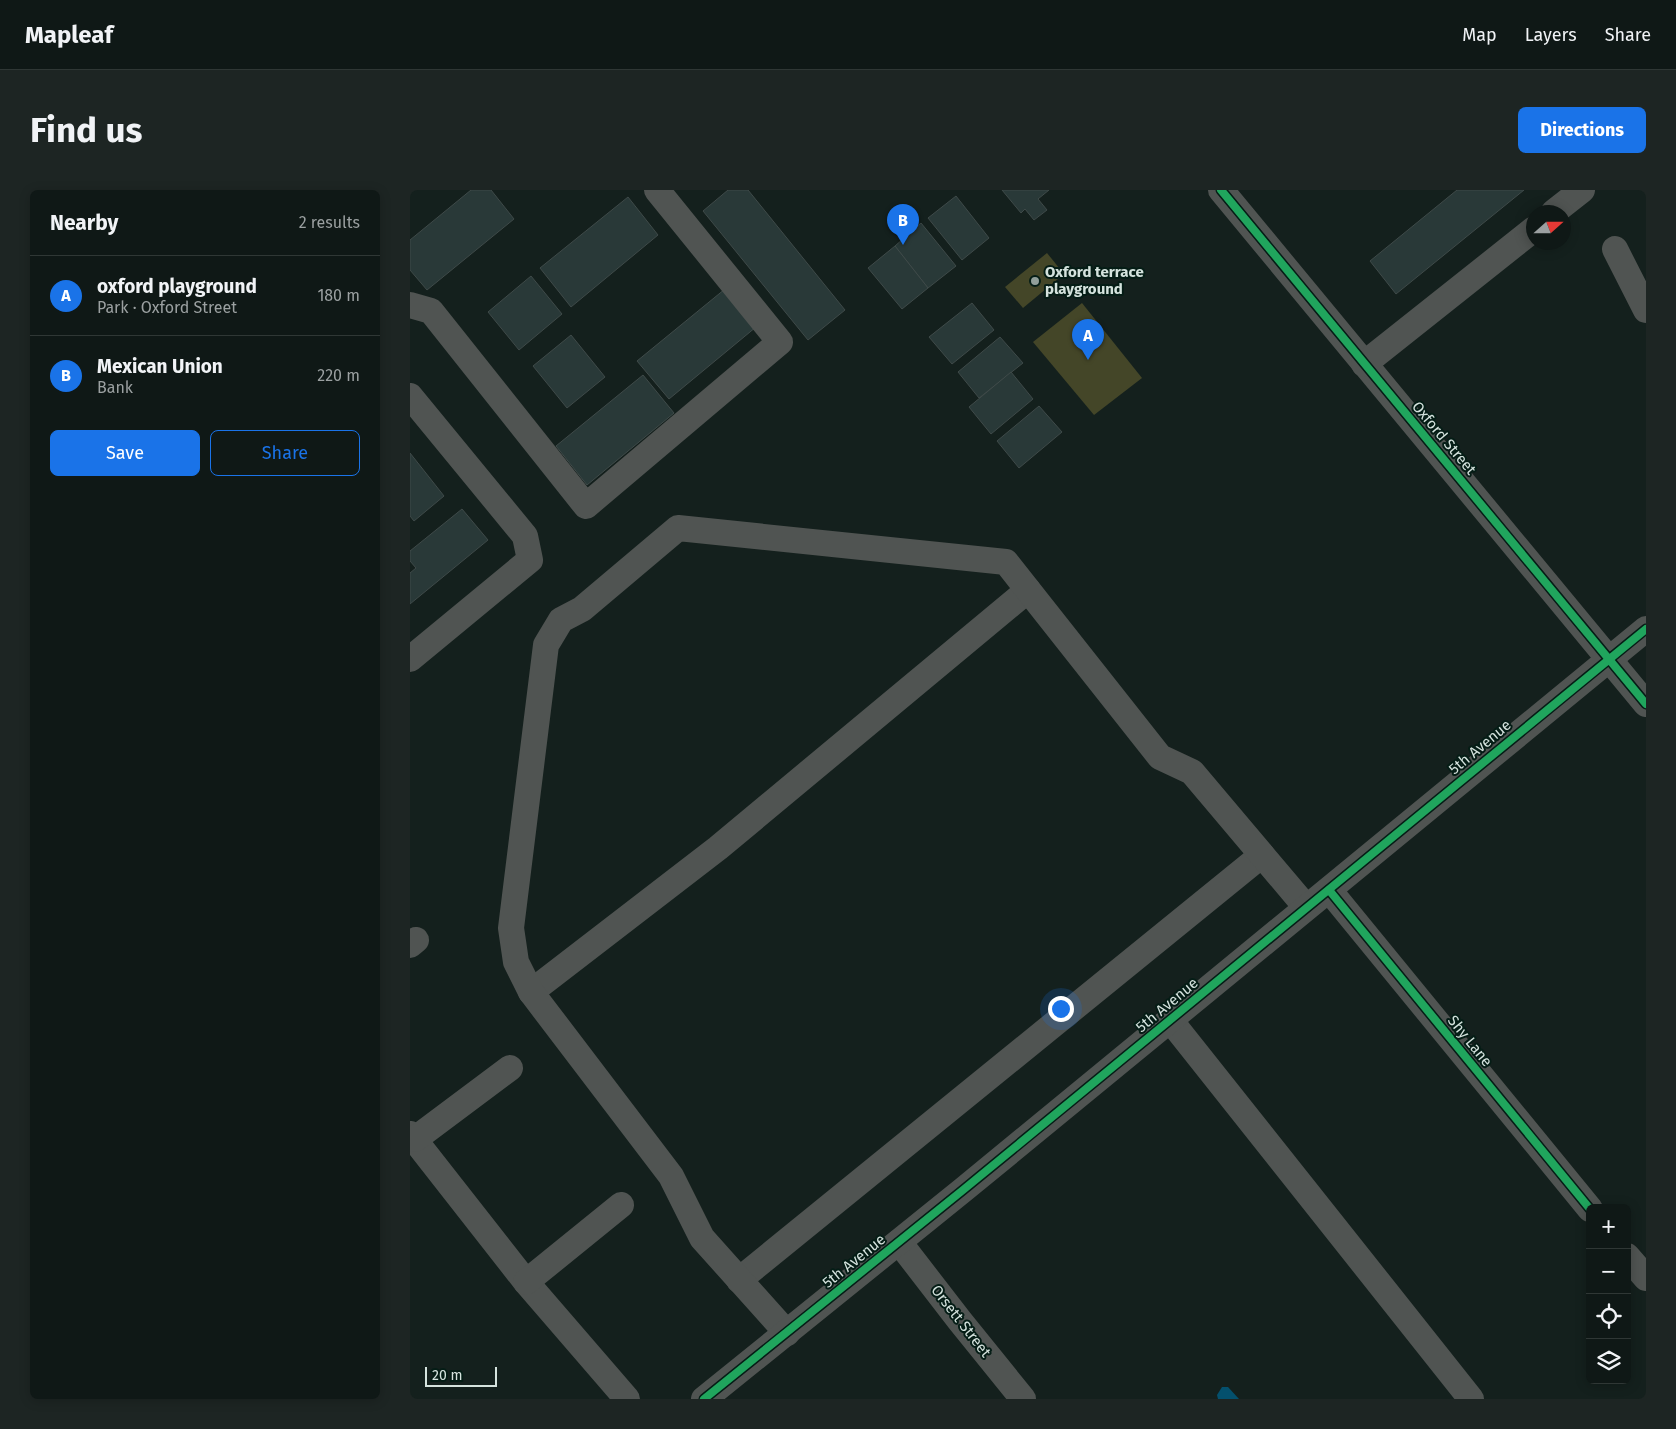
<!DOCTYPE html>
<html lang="en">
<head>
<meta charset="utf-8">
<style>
	body { margin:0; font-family:"Fira Sans",sans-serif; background:#1d2523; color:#f1f3f6 }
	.controls { position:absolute; right:15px; bottom:15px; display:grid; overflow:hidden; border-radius:8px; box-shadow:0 2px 12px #0003 }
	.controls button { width:45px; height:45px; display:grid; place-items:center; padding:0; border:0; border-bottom:1px solid #2f3735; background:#0f1816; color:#f1f3f6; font:25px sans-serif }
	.compass { position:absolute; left:1116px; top:15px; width:45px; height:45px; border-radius:50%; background:#0f1816; box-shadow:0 2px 12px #0003; rotate:69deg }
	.scale { position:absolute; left:15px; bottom:12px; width:72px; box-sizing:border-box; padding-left:5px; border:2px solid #d5e3de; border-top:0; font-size:14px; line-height:18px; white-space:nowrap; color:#d5e3de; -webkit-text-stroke:4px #051d16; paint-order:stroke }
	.you { position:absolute; left:650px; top:818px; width:18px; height:18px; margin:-12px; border:4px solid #fff; border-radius:50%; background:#1a73e8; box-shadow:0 0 0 8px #1a73e833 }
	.badge { display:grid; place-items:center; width:32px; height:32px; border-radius:50%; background:#1a73e8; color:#fff; font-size:16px; font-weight:700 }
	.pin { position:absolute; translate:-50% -41px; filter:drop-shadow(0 1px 2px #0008) }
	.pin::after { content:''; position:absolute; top:26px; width:18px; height:15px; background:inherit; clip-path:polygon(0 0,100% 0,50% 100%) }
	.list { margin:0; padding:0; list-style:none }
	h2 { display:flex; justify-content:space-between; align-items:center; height:65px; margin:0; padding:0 20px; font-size:21px }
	h2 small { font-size:16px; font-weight:400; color:#9ba0a1 }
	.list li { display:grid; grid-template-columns:32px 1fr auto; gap:15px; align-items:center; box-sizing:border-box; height:80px; padding:0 20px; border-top:1px solid #2f3735 }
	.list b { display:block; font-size:19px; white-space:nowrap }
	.list p { margin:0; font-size:16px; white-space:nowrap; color:#9ba0a1 }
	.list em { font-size:16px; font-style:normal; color:#9ba0a1 }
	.actions { display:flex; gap:10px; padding:15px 20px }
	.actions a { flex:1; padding:11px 0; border:1px solid #1a73e8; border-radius:8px; text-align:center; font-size:18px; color:#1a73e8 }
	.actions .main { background:#1a73e8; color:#fff }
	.icon { flex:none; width:28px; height:28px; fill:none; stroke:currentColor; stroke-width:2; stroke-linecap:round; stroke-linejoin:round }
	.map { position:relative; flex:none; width:1236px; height:1209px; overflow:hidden; border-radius:8px }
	header { display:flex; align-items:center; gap:30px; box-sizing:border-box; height:70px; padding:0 25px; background:#0f1816; border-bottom:1px solid #2f3735 }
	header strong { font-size:24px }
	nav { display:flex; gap:28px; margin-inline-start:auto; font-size:18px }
	.intro { display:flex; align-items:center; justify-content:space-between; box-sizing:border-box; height:120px; padding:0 30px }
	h1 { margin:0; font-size:35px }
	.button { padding:12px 22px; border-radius:8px; background:#1a73e8; color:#fff; font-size:18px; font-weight:700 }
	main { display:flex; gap:30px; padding:0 30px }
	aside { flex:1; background:#0f1816; border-radius:8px; box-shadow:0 2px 12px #0003 }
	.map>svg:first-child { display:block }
	.green { fill:#444628 }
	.water { fill:#04506d }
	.building { fill:#293938; stroke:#3f4a49 }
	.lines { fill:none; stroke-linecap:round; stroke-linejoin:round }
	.minor { stroke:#505452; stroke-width:26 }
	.cycleway-casing { stroke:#051d16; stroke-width:11 }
	.cycleway { stroke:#20a55d; stroke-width:8 }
	.poi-dot { fill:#919f9a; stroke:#051d16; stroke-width:2 }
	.labels { text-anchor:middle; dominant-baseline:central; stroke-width:4; stroke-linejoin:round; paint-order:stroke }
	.poi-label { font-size:15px; font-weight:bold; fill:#d5e3de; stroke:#051d16; text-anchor:start }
	.street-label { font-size:15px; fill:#d5e3de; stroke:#051d16 }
</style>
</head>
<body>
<header>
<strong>Mapleaf</strong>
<nav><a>Map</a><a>Layers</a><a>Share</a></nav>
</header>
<div class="intro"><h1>Find us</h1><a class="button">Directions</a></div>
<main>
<aside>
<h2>Nearby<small>2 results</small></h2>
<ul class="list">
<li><span class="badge">A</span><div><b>oxford playground</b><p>Park · Oxford Street</p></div><em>180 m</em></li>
<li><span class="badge">B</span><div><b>Mexican Union</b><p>Bank</p></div><em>220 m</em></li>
</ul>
<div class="actions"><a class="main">Save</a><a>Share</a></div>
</aside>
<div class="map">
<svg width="1236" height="1209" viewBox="0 0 1236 1209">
	<rect width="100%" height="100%" fill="#14201d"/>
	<!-- green -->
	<g class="green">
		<path d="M637,63L654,84L613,118L595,97Z"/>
		<path d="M672,113L732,188L684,225L623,152Z"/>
	</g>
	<!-- water -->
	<path class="water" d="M812,1197H818L829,1209H808L807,1205Z"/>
	<!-- building -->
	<g class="building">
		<path d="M61,0H81L104,29L17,100L0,80V50Z"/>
		<path d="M318,0H338L435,120L398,150L293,21Z"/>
		<path d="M592,0H639L628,9L637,20L624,30L615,19L611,23Z"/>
		<path d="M1047,0H1114L986,104L960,71Z"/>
		<path d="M546,6L579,48L552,70L518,28Z"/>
		<path d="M218,7L248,45L161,117L130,78Z"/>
		<path d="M511,33L546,76L518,98L485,56Z"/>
		<path d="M485,56L518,98L492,119L458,78Z"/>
		<path d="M121,86L152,124L109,160L78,122Z"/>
		<path d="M315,99L346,137L259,209L227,171Z"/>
		<path d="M562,113L584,140L542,174L519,147Z"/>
		<path d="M161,145L195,187L157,218L123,176Z"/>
		<path d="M590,147L613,173L569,208L548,182Z"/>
		<path d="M601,182L623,209L581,244L559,217Z"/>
		<path d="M233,185L264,223L177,295L146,256Z"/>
		<path d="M629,216L652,242L609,278L587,251Z"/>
		<path d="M0,263L34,306L4,331L0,326Z"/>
		<path d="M52,319L78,350L0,414V383L6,378L0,371V361Z"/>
	</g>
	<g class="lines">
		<!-- minor -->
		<g class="minor">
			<path d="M811,0L1236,514"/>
			<path d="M1144,22L1172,0"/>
			<path d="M1205,59L1236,120"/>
			<path d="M0,115L21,121L176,316L370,152L247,0"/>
			<path d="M954,174L1124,39"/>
			<path d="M0,206L115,346L120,370L0,469"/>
			<path d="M919,700L1180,1019"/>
			<path d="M0,755L6,750"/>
			<path d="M121,802L308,658L618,400"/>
			<path d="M760,830L1061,1209"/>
			<path d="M0,944L116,1092L217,1209"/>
			<path d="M5,949L100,878"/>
			<path d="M489,1052L550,1131L613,1209"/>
			<path d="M1217,1066L1236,1088"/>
			<path d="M329,1090L852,665"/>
			<path d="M116,1092L211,1015"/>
			<path d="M377,1143L292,1048L261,986L121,802L106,772L101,738L136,455L151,430L172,419L268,338L596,372L750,567L782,582L896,717"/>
			<path d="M294,1209L553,1000L1236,439"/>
		</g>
		<defs>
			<g id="cycleway">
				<path d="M811,0L1236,514"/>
				<path d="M919,700L1180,1019"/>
				<path d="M294,1209L553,1000L1236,439"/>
			</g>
		</defs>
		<!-- cycleway casing -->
		<use href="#cycleway" class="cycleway-casing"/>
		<!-- cycleway -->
		<use href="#cycleway" class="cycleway"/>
	</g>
	<!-- markers -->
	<circle class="poi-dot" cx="625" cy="91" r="5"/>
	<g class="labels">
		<!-- poi labels -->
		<g class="poi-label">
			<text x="635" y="82">Oxford terrace<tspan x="635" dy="17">playground</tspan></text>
		</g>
		<!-- street labels -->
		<g class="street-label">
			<text transform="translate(1034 248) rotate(50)">Oxford Street</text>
			<text transform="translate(1070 557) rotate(-40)">5th Avenue</text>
			<text transform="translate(757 815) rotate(-40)">5th Avenue</text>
			<text transform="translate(1060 851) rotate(51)">Shy Lane</text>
			<text transform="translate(444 1071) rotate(-39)">5th Avenue</text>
			<text transform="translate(551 1131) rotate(52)">Orsett Street</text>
		</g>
	</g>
</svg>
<div class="controls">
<button>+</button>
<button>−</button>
<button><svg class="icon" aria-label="locate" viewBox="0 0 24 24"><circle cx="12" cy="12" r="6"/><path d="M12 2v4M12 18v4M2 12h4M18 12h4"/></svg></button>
<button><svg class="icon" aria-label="layers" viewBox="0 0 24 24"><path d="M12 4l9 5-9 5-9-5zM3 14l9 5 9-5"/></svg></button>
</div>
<svg class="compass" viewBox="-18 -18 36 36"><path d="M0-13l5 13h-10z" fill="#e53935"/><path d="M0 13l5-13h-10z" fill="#9ba0a1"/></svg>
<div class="scale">20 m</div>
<div class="you"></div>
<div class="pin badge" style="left:678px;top:170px">A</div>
<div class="pin badge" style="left:493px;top:55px">B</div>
</div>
</main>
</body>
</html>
